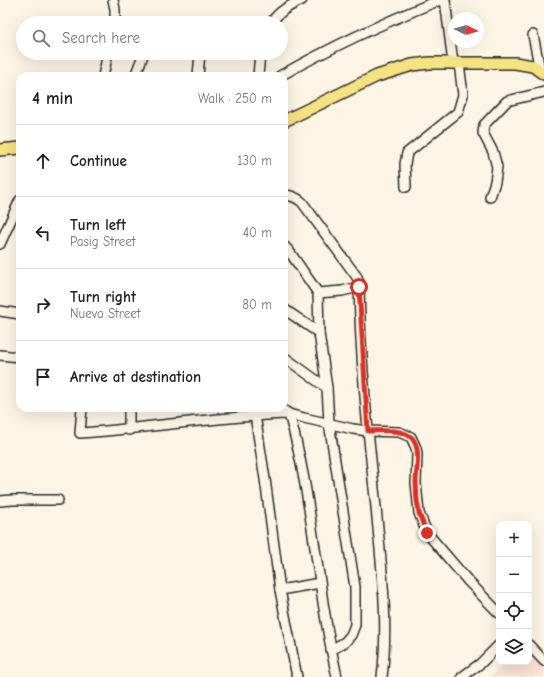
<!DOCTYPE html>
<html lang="en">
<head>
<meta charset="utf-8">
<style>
	body { margin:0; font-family:"Comic Neue",sans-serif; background:#f2f2f2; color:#202124 }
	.controls { position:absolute; right:12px; bottom:12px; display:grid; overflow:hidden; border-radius:8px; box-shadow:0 4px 16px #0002 }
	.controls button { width:36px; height:36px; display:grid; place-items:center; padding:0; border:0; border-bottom:1px solid #e0e0e0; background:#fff; color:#202124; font:20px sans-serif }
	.compass { position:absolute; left:448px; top:12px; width:36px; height:36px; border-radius:50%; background:#fff; box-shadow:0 4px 16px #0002; rotate:95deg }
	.stop { position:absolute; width:12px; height:12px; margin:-9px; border:3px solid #d93025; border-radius:50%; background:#fff }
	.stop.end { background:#d93025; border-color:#fff; box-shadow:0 1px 4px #0008 }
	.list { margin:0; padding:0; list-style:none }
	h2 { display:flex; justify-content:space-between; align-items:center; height:52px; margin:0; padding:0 16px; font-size:17px }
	h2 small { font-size:13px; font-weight:400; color:#757577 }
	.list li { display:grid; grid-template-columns:26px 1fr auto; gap:12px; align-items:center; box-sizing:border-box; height:72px; padding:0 16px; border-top:1px solid #e0e0e0 }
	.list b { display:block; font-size:15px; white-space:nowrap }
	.list p { margin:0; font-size:13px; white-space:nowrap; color:#757577 }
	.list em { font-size:13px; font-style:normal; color:#757577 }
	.icon { flex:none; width:22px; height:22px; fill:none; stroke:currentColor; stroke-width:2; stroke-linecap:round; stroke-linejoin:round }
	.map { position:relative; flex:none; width:544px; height:677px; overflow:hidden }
	.search { position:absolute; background:#fff; box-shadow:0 4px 16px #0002; left:16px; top:16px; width:272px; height:44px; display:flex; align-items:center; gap:10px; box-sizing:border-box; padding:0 14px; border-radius:22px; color:#757577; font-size:15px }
	.panel { position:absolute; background:#fff; box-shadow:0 4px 16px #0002; left:16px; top:72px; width:272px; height:340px; border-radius:12px }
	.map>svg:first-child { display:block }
	.built { fill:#f9e2d7 }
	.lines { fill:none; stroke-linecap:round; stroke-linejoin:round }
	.minor-casing { stroke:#2b2b2b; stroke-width:12 }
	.major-casing { stroke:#2b2b2b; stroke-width:14 }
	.minor { stroke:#fcf5e5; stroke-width:9 }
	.major { stroke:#f5e381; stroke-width:11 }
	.route { stroke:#d93025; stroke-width:5 }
</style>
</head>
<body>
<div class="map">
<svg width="544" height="677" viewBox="0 0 544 677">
	<rect width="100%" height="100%" fill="#fcf5e5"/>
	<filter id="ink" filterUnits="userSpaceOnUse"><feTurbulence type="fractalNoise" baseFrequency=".025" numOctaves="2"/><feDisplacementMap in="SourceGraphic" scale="8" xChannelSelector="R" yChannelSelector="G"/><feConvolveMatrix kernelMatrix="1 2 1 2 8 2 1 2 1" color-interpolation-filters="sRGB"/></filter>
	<g filter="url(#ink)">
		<!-- built -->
		<path class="built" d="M529,649L544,664V677H491L506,662H529Z"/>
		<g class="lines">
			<defs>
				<g id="minor">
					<path d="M113,0L115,9V23"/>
					<path d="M445,0L453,63"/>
					<path d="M271,23C279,11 289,6 302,0"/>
					<path d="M533,35L540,70"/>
					<path d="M103,76L108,53"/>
					<path d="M135,76L144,53"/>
					<path d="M198,76L200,53"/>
					<path d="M258,76L260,53"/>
					<path d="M280,76C331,47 385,22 440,0"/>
					<path d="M406,187L405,164L407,153L458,112L463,95L459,63"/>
					<path d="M284,195C291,195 296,197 302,202L357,277L359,283C360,358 368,433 376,507C381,564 389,620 382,677"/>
					<path d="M490,197L495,182L497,167L493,152L483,133L484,125L507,101L544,92"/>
					<path d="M0,244L20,200"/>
					<path d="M284,246L289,251L318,293L319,333L327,388L329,423L355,587V625L351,635L345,642L331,650"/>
					<path d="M318,293L342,291L359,287"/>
					<path d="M284,309L319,333"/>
					<path d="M0,311L20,314"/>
					<path d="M0,355L20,357"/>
					<path d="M284,357L327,388"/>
					<path d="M82,408L80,433C150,428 219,416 289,414C305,469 311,525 320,581C324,613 330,645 337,677"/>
					<path d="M129,408V430"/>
					<path d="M285,411L289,414L304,418L353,429L368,431L399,432L411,437L416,448L417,454L416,483L419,513L427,533L468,581L499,613"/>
					<path d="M255,415L265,479L280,590L297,677"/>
					<path d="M0,501L12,500H58"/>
					<path d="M280,590L320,583"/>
					<path d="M529,645L544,661"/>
					<path d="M462,677L481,663L499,645"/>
				</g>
				<g id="major">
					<path d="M284,121L377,76L412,65L429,63H515L533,66L544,74"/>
					<path d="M0,150L20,148"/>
				</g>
			</defs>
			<!-- minor casing -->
			<use href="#minor" class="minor-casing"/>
			<!-- major casing -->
			<use href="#major" class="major-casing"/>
			<!-- minor -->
			<use href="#minor" class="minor"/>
			<!-- major -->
			<use href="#major" class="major"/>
		</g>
	</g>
	<g class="lines" filter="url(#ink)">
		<!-- route -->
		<path class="route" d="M359,287L368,431C380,431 397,429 408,435C423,443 416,468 416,482C416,491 417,503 419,513C421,519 424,526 427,533"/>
	</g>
</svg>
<div class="controls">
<button>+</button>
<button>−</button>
<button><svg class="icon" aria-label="locate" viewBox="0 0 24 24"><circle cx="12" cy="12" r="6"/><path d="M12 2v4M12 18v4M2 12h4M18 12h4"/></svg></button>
<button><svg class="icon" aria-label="layers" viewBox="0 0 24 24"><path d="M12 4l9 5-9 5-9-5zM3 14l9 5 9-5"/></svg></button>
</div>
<svg class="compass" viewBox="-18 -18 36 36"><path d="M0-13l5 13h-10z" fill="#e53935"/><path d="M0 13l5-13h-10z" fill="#757577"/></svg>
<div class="stop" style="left:359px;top:287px"></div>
<div class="stop end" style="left:427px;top:533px"></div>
<div class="search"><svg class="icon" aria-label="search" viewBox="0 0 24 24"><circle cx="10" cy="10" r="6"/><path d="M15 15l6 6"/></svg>Search here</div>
<section class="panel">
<h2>4 min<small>Walk · 250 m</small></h2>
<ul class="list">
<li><svg class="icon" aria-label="ahead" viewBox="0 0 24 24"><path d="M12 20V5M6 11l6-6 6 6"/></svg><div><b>Continue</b></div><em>130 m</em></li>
<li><svg class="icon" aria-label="left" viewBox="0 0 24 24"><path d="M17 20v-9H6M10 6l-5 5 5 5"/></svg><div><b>Turn left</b><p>Pasig Street</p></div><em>40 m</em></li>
<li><svg class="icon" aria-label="right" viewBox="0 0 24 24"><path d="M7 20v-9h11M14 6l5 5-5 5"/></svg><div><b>Turn right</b><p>Nueva Street</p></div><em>80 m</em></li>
<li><svg class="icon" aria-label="arrive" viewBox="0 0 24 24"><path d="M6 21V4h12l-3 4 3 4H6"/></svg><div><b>Arrive at destination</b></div></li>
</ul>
</section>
</div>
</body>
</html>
